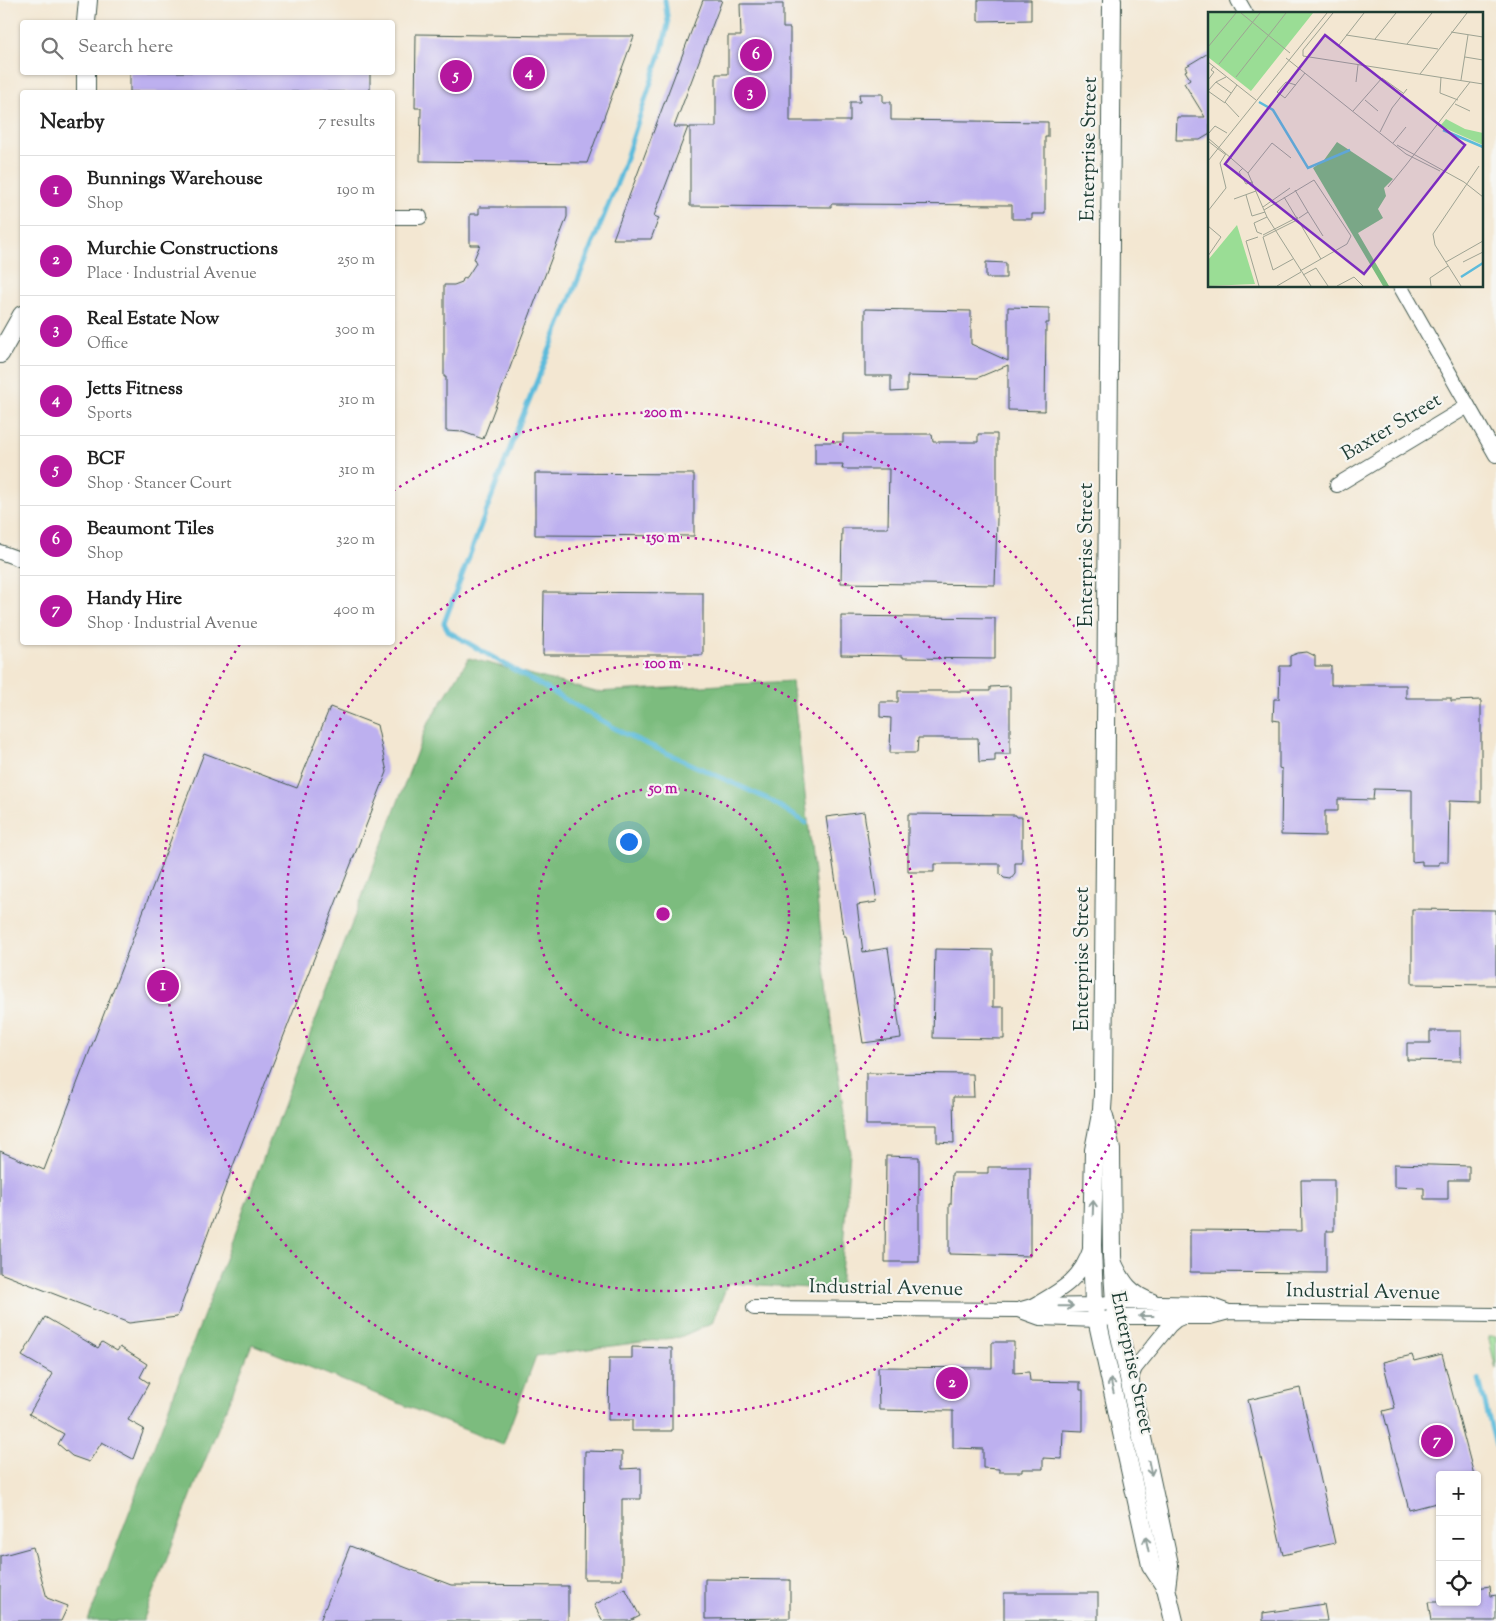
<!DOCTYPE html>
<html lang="en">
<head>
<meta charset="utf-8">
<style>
	body { margin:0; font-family:"Sorts Mill Goudy",serif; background:#f2f2f2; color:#222 }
	.controls { position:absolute; right:15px; bottom:15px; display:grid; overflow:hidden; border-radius:5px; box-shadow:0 1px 4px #0004 }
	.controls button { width:45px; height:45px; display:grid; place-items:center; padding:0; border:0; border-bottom:1px solid #e0e0e0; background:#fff; color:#222; font:25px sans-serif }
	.you { position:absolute; left:628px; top:841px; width:18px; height:18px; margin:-12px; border:4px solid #fff; border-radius:50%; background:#1a73e8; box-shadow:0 0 0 8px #1a73e833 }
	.badge { display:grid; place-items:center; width:32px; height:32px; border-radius:50%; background:#b5179e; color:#fff; font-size:16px; font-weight:700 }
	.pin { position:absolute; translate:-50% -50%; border:2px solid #fff; box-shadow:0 1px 5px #0006 }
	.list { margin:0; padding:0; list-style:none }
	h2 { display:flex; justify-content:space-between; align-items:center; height:65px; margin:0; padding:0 20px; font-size:21px }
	h2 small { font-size:16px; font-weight:400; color:#767676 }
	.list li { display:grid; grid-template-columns:32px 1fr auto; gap:15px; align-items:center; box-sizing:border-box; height:70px; padding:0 20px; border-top:1px solid #e0e0e0 }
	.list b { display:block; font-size:19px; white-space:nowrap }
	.list p { margin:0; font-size:16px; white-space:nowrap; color:#767676 }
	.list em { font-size:16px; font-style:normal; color:#767676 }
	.icon { flex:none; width:28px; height:28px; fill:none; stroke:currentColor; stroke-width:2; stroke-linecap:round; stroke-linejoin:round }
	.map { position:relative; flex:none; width:1496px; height:1621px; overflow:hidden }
	.search { position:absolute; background:#fff; box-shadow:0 1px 4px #0004; left:20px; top:20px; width:375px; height:55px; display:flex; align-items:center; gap:12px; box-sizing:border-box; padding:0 18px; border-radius:5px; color:#767676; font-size:19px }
	.panel { position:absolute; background:#fff; box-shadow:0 1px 4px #0004; left:20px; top:90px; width:375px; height:555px; border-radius:5px }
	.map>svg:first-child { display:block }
	.green { fill:#9add95; stroke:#5c8d64 }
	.forest { fill:#7bbc7e; stroke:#4d7c59 }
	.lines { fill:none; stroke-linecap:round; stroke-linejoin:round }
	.stream { stroke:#5cbbdb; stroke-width:5 }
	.building { fill:#bdb0ef }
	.minor-casing { stroke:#3f564c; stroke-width:16 }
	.tertiary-casing { stroke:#3f564c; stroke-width:20 }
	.minor { stroke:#fff; stroke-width:14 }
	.tertiary { stroke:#fff; stroke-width:18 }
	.oneway { stroke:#8f9e9a }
	.ring { fill:none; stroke:#b5179e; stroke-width:2.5; stroke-dasharray:2.5 5 }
	.labels { text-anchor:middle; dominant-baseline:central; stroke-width:4.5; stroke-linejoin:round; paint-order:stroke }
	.street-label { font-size:20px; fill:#1f3d34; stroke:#f6f6f2 }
	.inset-river { fill:none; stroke:#5cbbdb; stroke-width:2.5 }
	.inset-road { fill:none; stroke:#9ea393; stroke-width:1 }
	.view { fill:#7b2cbf; fill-opacity:0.15; stroke:#7b2cbf; stroke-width:2.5 }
	.inset-edge { fill:none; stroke:#1f3d34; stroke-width:2.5 }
	.centre { fill:#b5179e; stroke:#f6f6f2; stroke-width:2.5 }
	.ring-label { font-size:15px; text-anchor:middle; font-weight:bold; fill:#b5179e; stroke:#f6f6f2; stroke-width:4.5; stroke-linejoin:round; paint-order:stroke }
</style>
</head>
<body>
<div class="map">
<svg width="1496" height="1621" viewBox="0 0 1496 1621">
	<rect width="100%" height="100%" fill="#f6f6f2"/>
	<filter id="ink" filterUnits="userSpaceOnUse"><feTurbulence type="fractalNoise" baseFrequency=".02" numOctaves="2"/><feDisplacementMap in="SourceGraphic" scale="10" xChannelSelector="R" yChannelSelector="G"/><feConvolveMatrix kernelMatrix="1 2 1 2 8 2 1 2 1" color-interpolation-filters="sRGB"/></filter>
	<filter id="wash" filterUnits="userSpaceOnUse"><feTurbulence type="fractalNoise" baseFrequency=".0096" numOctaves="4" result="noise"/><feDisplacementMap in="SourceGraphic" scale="20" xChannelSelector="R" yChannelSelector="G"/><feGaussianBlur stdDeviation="1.12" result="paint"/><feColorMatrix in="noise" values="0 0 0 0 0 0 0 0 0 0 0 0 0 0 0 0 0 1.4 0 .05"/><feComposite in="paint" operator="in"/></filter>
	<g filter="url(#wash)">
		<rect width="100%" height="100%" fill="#f3e7d2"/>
		<!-- green -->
		<path class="green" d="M1488,1336H1496V1369Z"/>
		<!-- forest -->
		<path class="forest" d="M469,658L596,692L792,681L834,1047L850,1152L840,1290L728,1283L712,1323L680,1337L536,1356L503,1445L252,1344L194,1488L143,1621H88L427,725Z"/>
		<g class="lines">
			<!-- stream -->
			<g class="stream">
				<path d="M665,0L668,24L662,49L620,176L515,435L444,623L449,632L625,734L770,800L806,823"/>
				<path d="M1479,1380L1496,1446"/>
			</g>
		</g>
		<g id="blocks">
			<!-- building -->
			<g class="building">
				<path d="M703,0H722L674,127H688L654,216L659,218L651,239H613Z"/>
				<path d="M978,0H1031V20L978,21Z"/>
				<path d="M740,4H783V28H790V121H850V102H860L859,94H883V102H891V120L1048,122V137H1045V214H1032V219H1012V205L831,204V207L690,206V127H716V74H728V36H741Z"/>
				<path d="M416,34L554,36H634L587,163L420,161L421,108H415Z"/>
				<path d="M1210,52V134L1200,140H1176L1177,117H1205L1184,83L1190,79L1185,71L1187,70L1185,67Z"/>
				<rect x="130" y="72" width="240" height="20"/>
				<path d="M479,207H567V217L483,439L463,432L446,431V377H444V285H454L462,282L463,279L467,277L476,263L474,259L480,245H470V214H479Z"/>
				<path d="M986,262L1006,263V278H986Z"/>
				<path d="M1008,307L1049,308V323H1046L1045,411L1008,410V365L977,378L907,376V391L891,392V376H865V309L971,311V344L1008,361Z"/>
				<path d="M843,434H932L933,442H978V434H997V519L995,585L841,583L842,528H888L889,469H842L843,464H815V442H843Z"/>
				<path d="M535,473L694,474V536L535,535Z"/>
				<path d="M544,592L703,593V655H543Z"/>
				<path d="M841,616L995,618V659L903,658V656L841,655Z"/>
				<path d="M1307,652L1315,656V666H1331V685H1406V698H1451V701L1481,700V802L1449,801L1448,862H1439V865H1422V861L1412,862V790L1374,789L1373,800L1338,799V811H1325V836L1281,835L1282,769L1279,768V721L1273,720L1274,699H1279L1280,666H1290V656L1298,653Z"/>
				<path d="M1010,686V754H995V761L979,762L978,738H918L917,753H890L891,718L880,717V702H898V691H990V687Z"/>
				<path d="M330,707L377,725L387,772L236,1158L177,1317L129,1323L0,1273V1151L44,1170L204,753L297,788Z"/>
				<path d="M864,812L877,902L857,905L863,952L888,948L901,1038L863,1043L846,936H844L826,817Z"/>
				<path d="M908,814L1016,815V817H1022V863H1015V874L1011,879L1004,878L1000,874V864H934V872H908Z"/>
				<path d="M1412,909L1496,910V985L1412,984Z"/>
				<path d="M935,949L993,950V1007H1004V1039L933,1038Z"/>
				<path d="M1430,1031H1461V1061L1407,1060V1043H1430Z"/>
				<path d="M866,1073L973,1074L974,1097H953L954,1143L937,1142V1125H866Z"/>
				<path d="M886,1156L919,1157V1262H885Z"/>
				<path d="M1394,1164L1469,1166V1180H1448V1199H1424V1188L1394,1187Z"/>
				<path d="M988,1167H1030V1256L949,1254V1204H951L952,1173H988Z"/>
				<path d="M1301,1180H1334V1231H1326V1273L1190,1272V1230L1302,1231Z"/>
				<path d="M45,1317L98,1348L102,1342L117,1351L120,1347L147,1364L140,1377L149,1383L128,1420L144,1429L133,1459L102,1442L89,1462L72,1456L58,1444L64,1434L29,1414L53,1374L22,1356Z"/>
				<path d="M992,1342H1014V1373L1029,1372L1030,1381L1080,1382V1390H1083V1431L1063,1430L1062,1459L1043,1458V1469H1022V1472H999V1469L983,1468V1449L953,1448V1411L879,1410L878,1367L992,1368Z"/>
				<path d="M632,1347L672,1348V1431H632V1420H608L609,1358H632Z"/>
				<path d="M1442,1354L1474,1475H1440V1502L1409,1510L1383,1411L1395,1408L1383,1362L1412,1355L1414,1361Z"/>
				<path d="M1300,1388L1335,1543L1283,1555L1248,1400Z"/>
				<path d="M585,1451L622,1452V1469L641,1468V1499H622V1579H584Z"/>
				<path d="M350,1546L451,1585L568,1586V1621H320Z"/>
				<path d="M33,1547L47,1598L68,1606L61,1621H0V1556Z"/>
				<path d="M705,1579L790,1580V1618L705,1619Z"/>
				<path d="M1490,1586L1491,1596L1496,1595V1621H1431L1428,1602H1477V1588Z"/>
				<path d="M625,1588L640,1616L630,1621H603L594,1605Z"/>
				<rect x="1004" y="1593" width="94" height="28"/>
				<path d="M1324,1604L1327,1621H1263V1613Z"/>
			</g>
		</g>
	</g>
	<g filter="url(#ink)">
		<use href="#blocks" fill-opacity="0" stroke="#3f564c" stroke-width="1"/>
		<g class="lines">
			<defs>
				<g id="minor">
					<path d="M1238,0L1246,14"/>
					<path d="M392,217H420"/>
					<path d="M1400,286L1496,455"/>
					<path d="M1337,485L1468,406"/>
					<path d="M0,552L22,560"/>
					<path d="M1114,1261C1124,1283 1131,1293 1153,1301"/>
					<path d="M1033,1306C1061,1290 1081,1280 1091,1247"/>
					<path d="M754,1308L1018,1310L1032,1306L1094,1305L1115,1302L1207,1304L1229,1312"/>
					<path d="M1018,1310L1040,1318L1098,1320L1116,1317H1210L1229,1312L1496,1315"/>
					<path d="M1131,1385L1132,1375L1135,1368L1170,1325L1176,1320L1183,1317"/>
				</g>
				<g id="tertiary">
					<path d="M1112,0L1103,1094L1102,1109L1094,1150L1092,1245L1094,1305L1151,1565L1166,1588L1174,1621"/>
					<path d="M86,22L88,0"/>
					<path d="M86,92V72"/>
					<path d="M0,354L22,315"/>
					<path d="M1104,1116L1111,1150L1112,1256L1116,1317L1169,1564L1166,1588"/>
				</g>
			</defs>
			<!-- minor casing -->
			<use href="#minor" class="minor-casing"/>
			<!-- tertiary casing -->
			<use href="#tertiary" class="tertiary-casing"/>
			<!-- minor -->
			<use href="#minor" class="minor"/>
			<!-- tertiary -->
			<use href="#tertiary" class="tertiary"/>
		</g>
		<!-- one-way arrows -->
		<defs><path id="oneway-shaft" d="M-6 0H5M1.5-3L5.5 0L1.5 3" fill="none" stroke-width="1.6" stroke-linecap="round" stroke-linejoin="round" transform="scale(1.25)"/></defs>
		<g class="oneway">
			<use href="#oneway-shaft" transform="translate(1093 1208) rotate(-88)"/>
			<use href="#oneway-shaft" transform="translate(1066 1306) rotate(-1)"/>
			<use href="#oneway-shaft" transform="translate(1146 1316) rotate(180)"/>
			<use href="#oneway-shaft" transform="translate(1112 1386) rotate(-103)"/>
			<use href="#oneway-shaft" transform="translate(1150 1468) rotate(78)"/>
			<use href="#oneway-shaft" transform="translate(1147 1544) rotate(-102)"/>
		</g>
	</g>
	<!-- distance rings -->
	<g class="ring">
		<circle cx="663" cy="914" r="126"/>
		<circle cx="663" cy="914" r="251"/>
		<circle cx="663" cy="914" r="377"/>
		<path d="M393 491A502 502 0 1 1 240 644"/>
	</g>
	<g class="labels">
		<!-- street labels -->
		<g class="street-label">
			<text transform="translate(1090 149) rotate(-89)">Enterprise Street</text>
			<text transform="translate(1392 428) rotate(-31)">Baxter Street</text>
			<text transform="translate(1087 555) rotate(-90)">Enterprise Street</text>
			<text transform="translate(1083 959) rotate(-90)">Enterprise Street</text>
			<text transform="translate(886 1289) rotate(1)">Industrial Avenue</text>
			<text transform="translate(1363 1293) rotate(1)">Industrial Avenue</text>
			<text transform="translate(1131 1363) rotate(78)">Enterprise Street</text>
		</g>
	</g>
	<!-- overview -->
	<g transform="translate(1208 12)">
		<rect width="275" height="275" fill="#f3e7d2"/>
		<path d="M0,1H105L43,79L0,45ZM238,107L257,117L275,121V133L232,114ZM29,213L47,272L0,274V248Z" fill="#9add95"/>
		<path d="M129,130L185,167L176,176L178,184L170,197L175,206L150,221L181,274H175L105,156L116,148Z" fill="#7bbc7e"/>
		<path class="inset-river" d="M51,90L65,98L100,156L142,138M235,118L275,135M253,265L275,251"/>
		<path class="inset-road" d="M33,1L82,41M125,1L95,38V44L275,72M243,20L275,25M138,23L230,37M167,27L188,1M199,32L224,1M131,33L156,1M0,35L28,1M257,45L275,48M78,46L198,142L232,159M0,50L48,88M11,52L52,1M212,62L259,1M18,65L8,70L23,81M28,65L78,1M233,65L232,81L250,88M0,68L6,60L3,58L6,54M253,68L260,23M8,70L0,79L17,91M148,70L150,53M29,73L17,90L31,105M88,73L78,70L69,80L77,86L97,61M157,88L170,99M247,92L262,99M145,99L174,66L195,81M172,120L184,96L199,77M0,122L7,114L19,121M0,126L40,161L59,205L103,274M0,129L18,143M185,131L198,115M189,133L256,170L275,185M0,149L119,1M198,153L262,70M35,156L31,160L38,172L45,170M40,161L64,131L83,146M180,175L198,153M87,178L100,200L91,206M38,183L44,204L57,200M76,185L88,205M26,187L48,179M55,195L82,176M56,198L106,168L143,224L139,232L92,259M0,199L18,176L12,151L17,143M100,200L115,224M90,208L113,247M0,214L13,225L0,244M54,222L49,220L46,211L59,205M55,223L86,207M50,225L38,229L51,274M55,225L65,258L85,247M55,225L89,208L88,205L90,206L89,208M238,250L275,229M255,250L275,240M95,263L108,256L120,274M69,274L93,260M129,274L146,265L155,274M223,274L222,266L240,254M253,274L227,233L225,222L271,154"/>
		<path class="view" d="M117,23L257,133L156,262L17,152Z"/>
		<rect width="275" height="275" class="inset-edge"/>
	</g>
	<circle cx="663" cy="914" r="8" class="centre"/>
	<g class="ring-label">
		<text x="663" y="417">200 m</text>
		<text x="663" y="542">150 m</text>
		<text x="663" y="668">100 m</text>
		<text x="663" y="793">50 m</text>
	</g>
</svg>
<div class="controls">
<button>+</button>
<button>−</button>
<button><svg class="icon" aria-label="locate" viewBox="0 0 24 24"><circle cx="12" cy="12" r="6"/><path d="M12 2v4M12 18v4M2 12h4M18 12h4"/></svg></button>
</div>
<div class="you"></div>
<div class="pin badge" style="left:163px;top:986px">1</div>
<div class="pin badge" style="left:952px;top:1383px">2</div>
<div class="pin badge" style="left:750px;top:93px">3</div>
<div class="pin badge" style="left:529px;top:73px">4</div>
<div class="pin badge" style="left:456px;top:76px">5</div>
<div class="pin badge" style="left:756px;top:55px">6</div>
<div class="pin badge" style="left:1437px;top:1441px">7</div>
<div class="search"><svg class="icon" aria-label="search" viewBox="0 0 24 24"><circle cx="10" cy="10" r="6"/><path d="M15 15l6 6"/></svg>Search here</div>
<section class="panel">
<h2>Nearby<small>7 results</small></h2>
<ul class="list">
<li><span class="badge">1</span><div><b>Bunnings Warehouse</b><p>Shop</p></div><em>190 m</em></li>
<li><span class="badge">2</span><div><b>Murchie Constructions</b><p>Place · Industrial Avenue</p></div><em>250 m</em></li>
<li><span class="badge">3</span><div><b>Real Estate Now</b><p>Office</p></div><em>300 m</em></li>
<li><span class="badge">4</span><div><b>Jetts Fitness</b><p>Sports</p></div><em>310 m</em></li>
<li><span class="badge">5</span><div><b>BCF</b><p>Shop · Stancer Court</p></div><em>310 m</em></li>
<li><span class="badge">6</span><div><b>Beaumont Tiles</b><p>Shop</p></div><em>320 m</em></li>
<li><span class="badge">7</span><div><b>Handy Hire</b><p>Shop · Industrial Avenue</p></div><em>400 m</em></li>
</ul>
</section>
</div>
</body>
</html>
